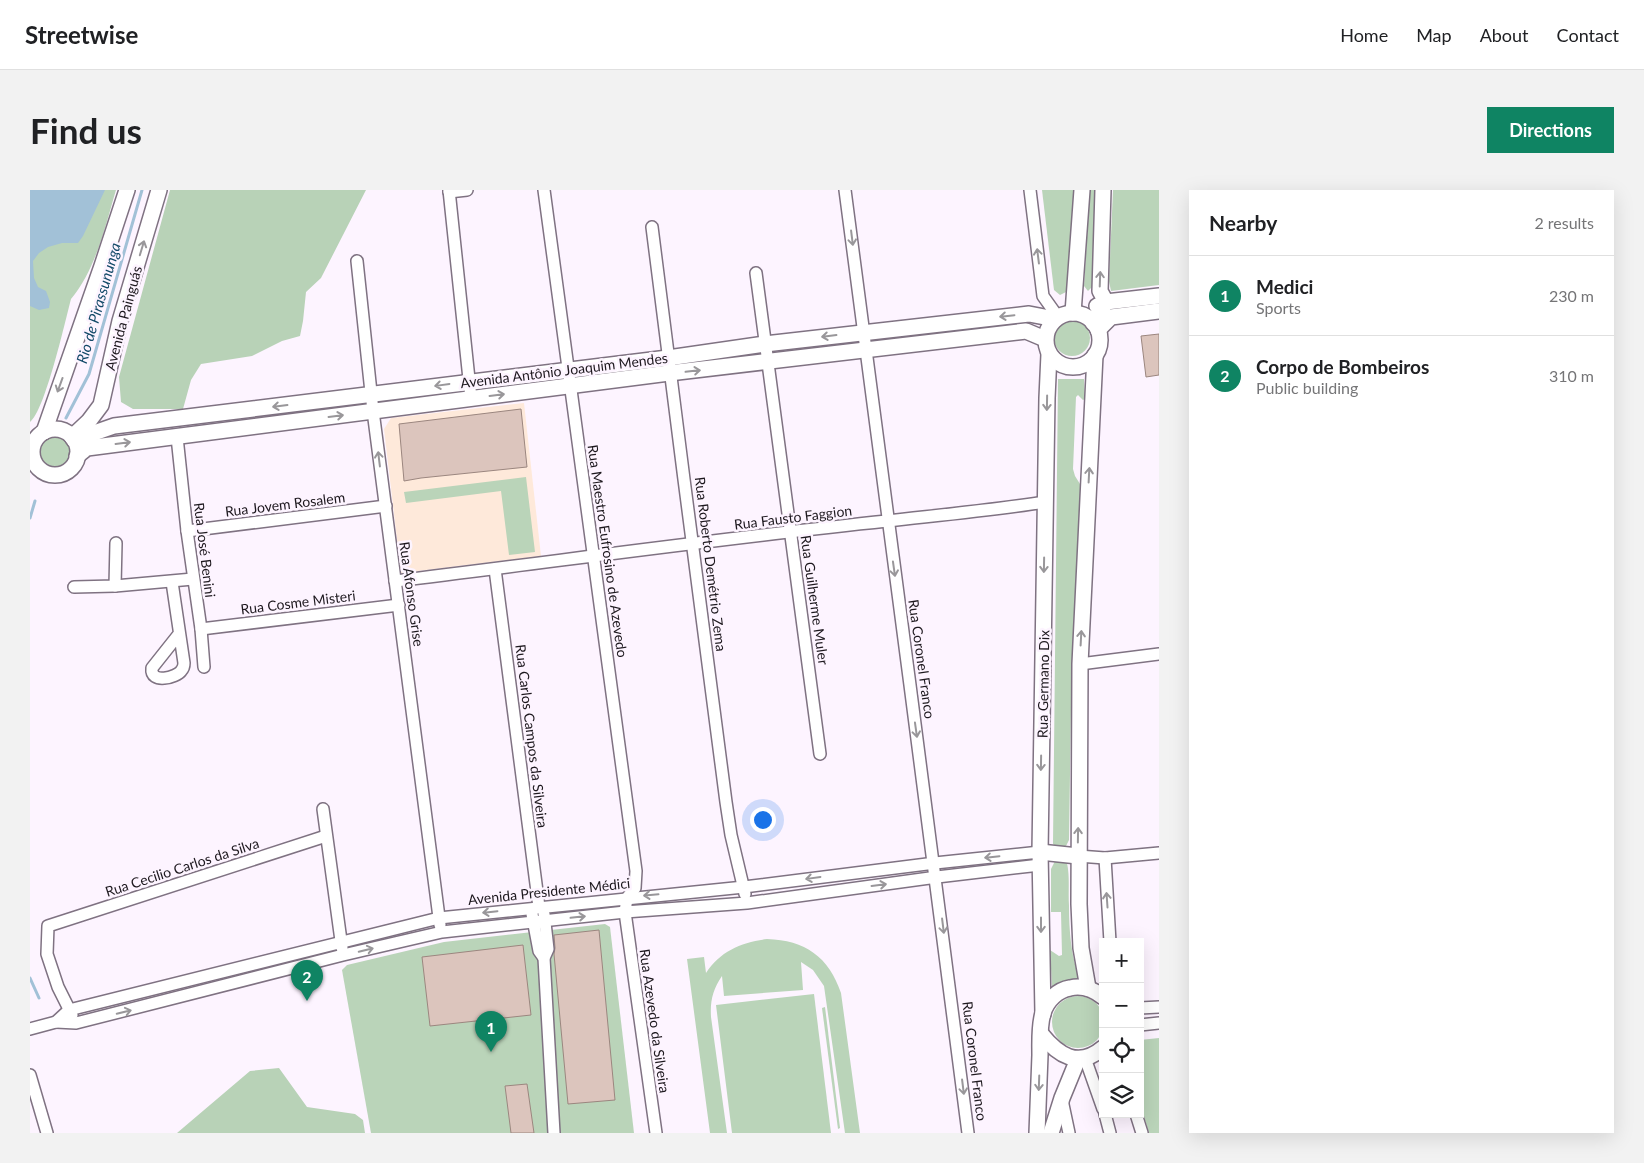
<!DOCTYPE html>
<html lang="en">
<head>
<meta charset="utf-8">
<style>
	body { margin:0; font-family:Lato,sans-serif; background:#f2f2f2; color:#202124 }
	.controls { position:absolute; right:15px; bottom:15px; display:grid; overflow:hidden; border-radius:0px; box-shadow:0 5px 20px #0002 }
	.controls button { width:45px; height:45px; display:grid; place-items:center; padding:0; border:0; border-bottom:1px solid #e0e0e0; background:#fff; color:#202124; font:25px sans-serif }
	.you { position:absolute; left:732px; top:629px; width:18px; height:18px; margin:-12px; border:4px solid #fff; border-radius:50%; background:#1a73e8; box-shadow:0 0 0 8px #1a73e833 }
	.badge { display:grid; place-items:center; width:32px; height:32px; border-radius:50%; background:#0f8463; color:#fff; font-size:16px; font-weight:700 }
	.pin { position:absolute; translate:-50% -41px; filter:drop-shadow(0 1px 2px #0008) }
	.pin::after { content:''; position:absolute; top:26px; width:18px; height:15px; background:inherit; clip-path:polygon(0 0,100% 0,50% 100%) }
	.list { margin:0; padding:0; list-style:none }
	h2 { display:flex; justify-content:space-between; align-items:center; height:65px; margin:0; padding:0 20px; font-size:21px }
	h2 small { font-size:16px; font-weight:400; color:#757577 }
	.list li { display:grid; grid-template-columns:32px 1fr auto; gap:15px; align-items:center; box-sizing:border-box; height:80px; padding:0 20px; border-top:1px solid #e0e0e0 }
	.list b { display:block; font-size:19px; white-space:nowrap }
	.list p { margin:0; font-size:16px; white-space:nowrap; color:#757577 }
	.list em { font-size:16px; font-style:normal; color:#757577 }
	.icon { flex:none; width:28px; height:28px; fill:none; stroke:currentColor; stroke-width:2; stroke-linecap:round; stroke-linejoin:round }
	.map { position:relative; flex:none; width:1129px; height:943px; overflow:hidden; border-radius:0px }
	header { display:flex; align-items:center; gap:30px; box-sizing:border-box; height:70px; padding:0 25px; background:#fff; border-bottom:1px solid #e0e0e0 }
	header strong { font-size:24px }
	nav { display:flex; gap:28px; margin-inline-start:auto; font-size:18px }
	.intro { display:flex; align-items:center; justify-content:space-between; box-sizing:border-box; height:120px; padding:0 30px }
	h1 { margin:0; font-size:35px }
	.button { padding:12px 22px; border-radius:0px; background:#0f8463; color:#fff; font-size:18px; font-weight:700 }
	main { display:flex; gap:30px; padding:0 30px }
	aside { flex:1; background:#fff; border-radius:0px; box-shadow:0 5px 20px #0002 }
	.map>svg:first-child { display:block }
	.medical { fill:#fee9da }
	.green { fill:#bad4b9 }
	.forest { fill:#b8d2b7 }
	.water { fill:#a2c1d7 }
	.lines { fill:none; stroke-linecap:round; stroke-linejoin:round }
	.stream { stroke:#a2c1d7; stroke-width:3 }
	.building { fill:#dcc5bd; stroke:#9b867f }
	.minor-casing { stroke:#7f7282; stroke-width:14 }
	.major-casing { stroke:#7f7282; stroke-width:18 }
	.minor { stroke:#fff; stroke-width:11 }
	.major { stroke:#fff; stroke-width:15 }
	.oneway { stroke:#99979a }
	.labels { text-anchor:middle; dominant-baseline:central; stroke-width:5; stroke-linejoin:round; paint-order:stroke }
	.street-label { font-size:14px; fill:#1d181e; stroke:#fdf4ff }
	.water-label { font-size:15px; font-style:italic; fill:#124968; stroke:#fdf4ff }
</style>
</head>
<body>
<header>
<strong>Streetwise</strong>
<nav><a>Home</a><a>Map</a><a>About</a><a>Contact</a></nav>
</header>
<div class="intro"><h1>Find us</h1><a class="button">Directions</a></div>
<main>
<div class="map">
<svg width="1129" height="943" viewBox="0 0 1129 943">
	<rect width="100%" height="100%" fill="#fdf4ff"/>
	<!-- medical -->
	<path class="medical" d="M494,213L511,366L371,383L354,239L361,228Z"/>
	<!-- green -->
	<g class="green">
		<path d="M0,0H86C75,37 66,79 41,109C35,132 15,221 0,232Z"/>
		<path d="M1012,0H1044L1038,101L1030,105L1024,100Z"/>
		<path d="M1060,0H1066L1063,96L1058,101L1054,96Z"/>
		<path d="M1083,0H1129V95L1081,101L1079,91Z"/>
		<circle cx="1042" cy="148" r="18"/>
		<path d="M1028,189H1054L1055,209L1053,210L1048,205L1046,207L1043,279L1045,286L1050,294L1051,307L1041,519L1039,650L1036,656L1026,657L1023,654Z"/>
		<circle cx="24" cy="262" r="16"/>
		<path d="M496,287L505,362L479,365L471,301L376,313L374,302Z"/>
		<path d="M1025,671L1037,673C1040,687 1038,701 1039,716C1039,740 1041,767 1050,790L1022,797L1020,760L1029,766L1032,765L1031,722H1021V679Z"/>
		<path d="M575,734L580,737L604,943H341L312,780L317,775L414,752Z"/>
		<path d="M737,749C775,750 799,767 811,803L830,943H815L794,796L783,780L771,772L773,800L694,806L692,786C683,799 680,811 681,827L697,943H680L657,769L674,767L676,783C690,761 712,752 737,749Z"/>
		<path d="M784,804L801,943H702L686,815Z"/>
		<circle cx="1048" cy="832" r="26"/>
		<path d="M795,817L810,938L808,939L792,818Z"/>
		<path d="M1129,848V943H1119L1110,914V850Z"/>
	</g>
	<!-- forest -->
	<g class="forest">
		<path d="M140,0H336L291,88L276,102L273,131L270,146L252,151L222,166L171,174L161,190L153,219H103L91,212L89,187Z"/>
		<path d="M249,878L277,917L325,924L333,930L335,943H147L220,881Z"/>
	</g>
	<!-- water -->
	<path class="water" d="M0,0H75L53,46L48,53H32L18,57L9,63L3,71L4,88L8,97L16,101L20,112L19,118L9,120L0,116Z"/>
	<g class="lines">
		<!-- stream -->
		<g class="stream">
			<path d="M36,228L59,184L112,0"/>
			<path d="M0,328L5,311"/>
			<path d="M0,788L9,808"/>
		</g>
	</g>
	<!-- building -->
	<g class="building">
		<path d="M1129,144V185L1116,187L1111,146Z"/>
		<path d="M491,219L497,277L391,288L374,291L369,234Z"/>
		<path d="M569,740L585,910L538,914L524,764L525,758L524,745Z"/>
		<path d="M493,755L501,825L400,836L392,767Z"/>
		<path d="M497,894L504,943H481L475,896Z"/>
	</g>
	<g class="lines">
		<defs>
			<g id="minor">
				<path d="M419,0L441,208"/>
				<path d="M514,0L606,681L605,698L597,708L595,722L626,943"/>
				<path d="M815,0C855,315 899,628 938,943"/>
				<path d="M1000,0L1013,106L1028,127"/>
				<path d="M419,2L437,0"/>
				<path d="M622,37C645,229 672,420 696,612L701,645L715,704"/>
				<path d="M327,71L343,221L410,735"/>
				<path d="M726,83L790,564"/>
				<path d="M147,247L157,341L171,439L174,477"/>
				<path d="M157,341L356,316"/>
				<path d="M465,379L509,717"/>
				<path d="M365,391C529,371 693,348 857,331C910,325 963,320 1015,312"/>
				<path d="M142,392L154,473C154,476 154,478 151,481C147,487 120,495 122,478L149,444"/>
				<path d="M85,396L86,353"/>
				<path d="M44,397L85,396L163,389"/>
				<path d="M171,439L369,415"/>
				<path d="M1050,474L1129,464"/>
				<path d="M293,619L312,758"/>
				<path d="M1048,666L1075,668L1129,663"/>
				<path d="M1075,668L1080,752"/>
				<path d="M502,724L509,761L514,768"/>
				<path d="M514,724L518,759L514,768L524,943"/>
				<path d="M1110,818L1129,817"/>
				<path d="M42,825L28,797L17,764L18,736L296,646"/>
				<path d="M26,832L46,833L313,765L412,742L595,722L717,713L907,687L1010,675"/>
				<path d="M1110,835L1129,833"/>
				<path d="M0,839L26,832L39,820L409,728L714,697L905,673L1010,662"/>
				<path d="M1055,868L1073,919"/>
				<path d="M0,885L17,943"/>
				<path d="M1032,910L1039,943"/>
				<path d="M1075,924L1080,943"/>
				<path d="M1106,924L1112,943"/>
			</g>
			<g id="major">
				<path d="M1067,116L1076,112L1129,106"/>
				<path d="M1043,123L1052,0"/>
				<circle cx="1043" cy="150" r="27"/>
				<path d="M1063,133L1076,112L1070,101L1073,0"/>
				<path d="M1068,140L1081,127L1129,121"/>
				<circle cx="25" cy="262" r="23"/>
				<path d="M14,242L72,76L97,0"/>
				<path d="M42,247L59,231L71,215L90,131L129,0"/>
				<path d="M44,250L84,236L638,168L735,154L999,124L1025,129"/>
				<path d="M47,266L57,258L639,183L996,141L1015,149"/>
				<path d="M1010,662L1048,666"/>
				<path d="M1058,798L1051,758L1049,714L1050,474L1065,165"/>
				<path d="M1013,824L1010,662L1017,208L1019,164"/>
				<path d="M1011,844C1028,865 1048,879 1073,858"/>
				<path d="M1007,943C1008,917 1009,891 1010,865C1010,852 1009,836 1013,823C1017,810 1028,800 1040,798C1053,795 1063,799 1073,807"/>
				<path d="M1021,943L1032,908L1048,869"/>
			</g>
		</defs>
		<!-- minor casing -->
		<use href="#minor" class="minor-casing"/>
		<!-- major casing -->
		<use href="#major" class="major-casing"/>
		<!-- minor -->
		<use href="#minor" class="minor"/>
		<!-- major -->
		<use href="#major" class="major"/>
	</g>
	<!-- one-way arrows -->
	<defs><path id="oneway-shaft" d="M-6 0H5M1.5-3L5.5 0L1.5 3" fill="none" stroke-width="1.6" stroke-linecap="round" stroke-linejoin="round" transform="scale(1.25)"/></defs>
	<g class="oneway">
		<use href="#oneway-shaft" transform="translate(822 48) rotate(83)"/>
		<use href="#oneway-shaft" transform="translate(112 58) rotate(-73)"/>
		<use href="#oneway-shaft" transform="translate(1008 66) rotate(-97)"/>
		<use href="#oneway-shaft" transform="translate(1070 89) rotate(-88)"/>
		<use href="#oneway-shaft" transform="translate(977 126) rotate(174)"/>
		<use href="#oneway-shaft" transform="translate(799 146) rotate(173)"/>
		<use href="#oneway-shaft" transform="translate(663 181) rotate(-6)"/>
		<use href="#oneway-shaft" transform="translate(30 195) rotate(110)"/>
		<use href="#oneway-shaft" transform="translate(412 195) rotate(172)"/>
		<use href="#oneway-shaft" transform="translate(467 205) rotate(-7)"/>
		<use href="#oneway-shaft" transform="translate(1017 213) rotate(91)"/>
		<use href="#oneway-shaft" transform="translate(250 216) rotate(173)"/>
		<use href="#oneway-shaft" transform="translate(306 226) rotate(-7)"/>
		<use href="#oneway-shaft" transform="translate(93 253) rotate(-7)"/>
		<use href="#oneway-shaft" transform="translate(349 269) rotate(-97)"/>
		<use href="#oneway-shaft" transform="translate(1059 285) rotate(-87)"/>
		<use href="#oneway-shaft" transform="translate(1014 375) rotate(91)"/>
		<use href="#oneway-shaft" transform="translate(864 379) rotate(82)"/>
		<use href="#oneway-shaft" transform="translate(1051 448) rotate(-87)"/>
		<use href="#oneway-shaft" transform="translate(886 540) rotate(82)"/>
		<use href="#oneway-shaft" transform="translate(1011 573) rotate(91)"/>
		<use href="#oneway-shaft" transform="translate(1048 645) rotate(-89)"/>
		<use href="#oneway-shaft" transform="translate(962 667) rotate(174)"/>
		<use href="#oneway-shaft" transform="translate(783 688) rotate(172)"/>
		<use href="#oneway-shaft" transform="translate(849 695) rotate(-7)"/>
		<use href="#oneway-shaft" transform="translate(621 705) rotate(175)"/>
		<use href="#oneway-shaft" transform="translate(1077 710) rotate(-94)"/>
		<use href="#oneway-shaft" transform="translate(460 722) rotate(174)"/>
		<use href="#oneway-shaft" transform="translate(548 727) rotate(-6)"/>
		<use href="#oneway-shaft" transform="translate(1011 735) rotate(90)"/>
		<use href="#oneway-shaft" transform="translate(913 736) rotate(83)"/>
		<use href="#oneway-shaft" transform="translate(336 760) rotate(-14)"/>
		<use href="#oneway-shaft" transform="translate(94 822) rotate(-14)"/>
		<use href="#oneway-shaft" transform="translate(1009 893) rotate(92)"/>
		<use href="#oneway-shaft" transform="translate(933 897) rotate(83)"/>
	</g>
	<g class="labels">
		<!-- street labels -->
		<g class="street-label">
			<text transform="translate(93 128) rotate(-75)">Avenida Painguás</text>
			<text transform="translate(534 180) rotate(-7)">Avenida Antônio Joaquim Mendes</text>
			<text transform="translate(255 314) rotate(-7)">Rua Jovem Rosalem</text>
			<text transform="translate(763 327) rotate(-7)">Rua Fausto Faggion</text>
			<text transform="translate(175 360) rotate(83)">Rua José Benini</text>
			<text transform="translate(578 361) rotate(82)">Rua Maestro Eufrosino de Azevedo</text>
			<text transform="translate(681 374) rotate(83)">Rua Roberto Demétrio Zema</text>
			<text transform="translate(382 404) rotate(82)">Rua Afonso Grise</text>
			<text transform="translate(785 410) rotate(82)">Rua Guilherme Muler</text>
			<text transform="translate(268 412) rotate(-7)">Rua Cosme Misteri</text>
			<text transform="translate(892 469) rotate(82)">Rua Coronel Franco</text>
			<text transform="translate(1013 494) rotate(-89)">Rua Germano Dix</text>
			<text transform="translate(502 546) rotate(83)">Rua Carlos Campos da Silveira</text>
			<text transform="translate(152 677) rotate(-18)">Rua Cecilio Carlos da Silva</text>
			<text transform="translate(519 701) rotate(-6)">Avenida Presidente Médici</text>
			<text transform="translate(625 831) rotate(82)">Rua Azevedo da Silveira</text>
			<text transform="translate(945 871) rotate(83)">Rua Coronel Franco</text>
		</g>
		<!-- water labels -->
		<g class="water-label">
			<text transform="translate(68 113) rotate(-74)">Rio de Pirassununga</text>
		</g>
	</g>
</svg>
<div class="controls">
<button>+</button>
<button>−</button>
<button><svg class="icon" aria-label="locate" viewBox="0 0 24 24"><circle cx="12" cy="12" r="6"/><path d="M12 2v4M12 18v4M2 12h4M18 12h4"/></svg></button>
<button><svg class="icon" aria-label="layers" viewBox="0 0 24 24"><path d="M12 4l9 5-9 5-9-5zM3 14l9 5 9-5"/></svg></button>
</div>
<div class="you"></div>
<div class="pin badge" style="left:461px;top:862px">1</div>
<div class="pin badge" style="left:277px;top:811px">2</div>
</div>
<aside>
<h2>Nearby<small>2 results</small></h2>
<ul class="list">
<li><span class="badge">1</span><div><b>Medici</b><p>Sports</p></div><em>230 m</em></li>
<li><span class="badge">2</span><div><b>Corpo de Bombeiros</b><p>Public building</p></div><em>310 m</em></li>
</ul>
</aside>
</main>
</body>
</html>
